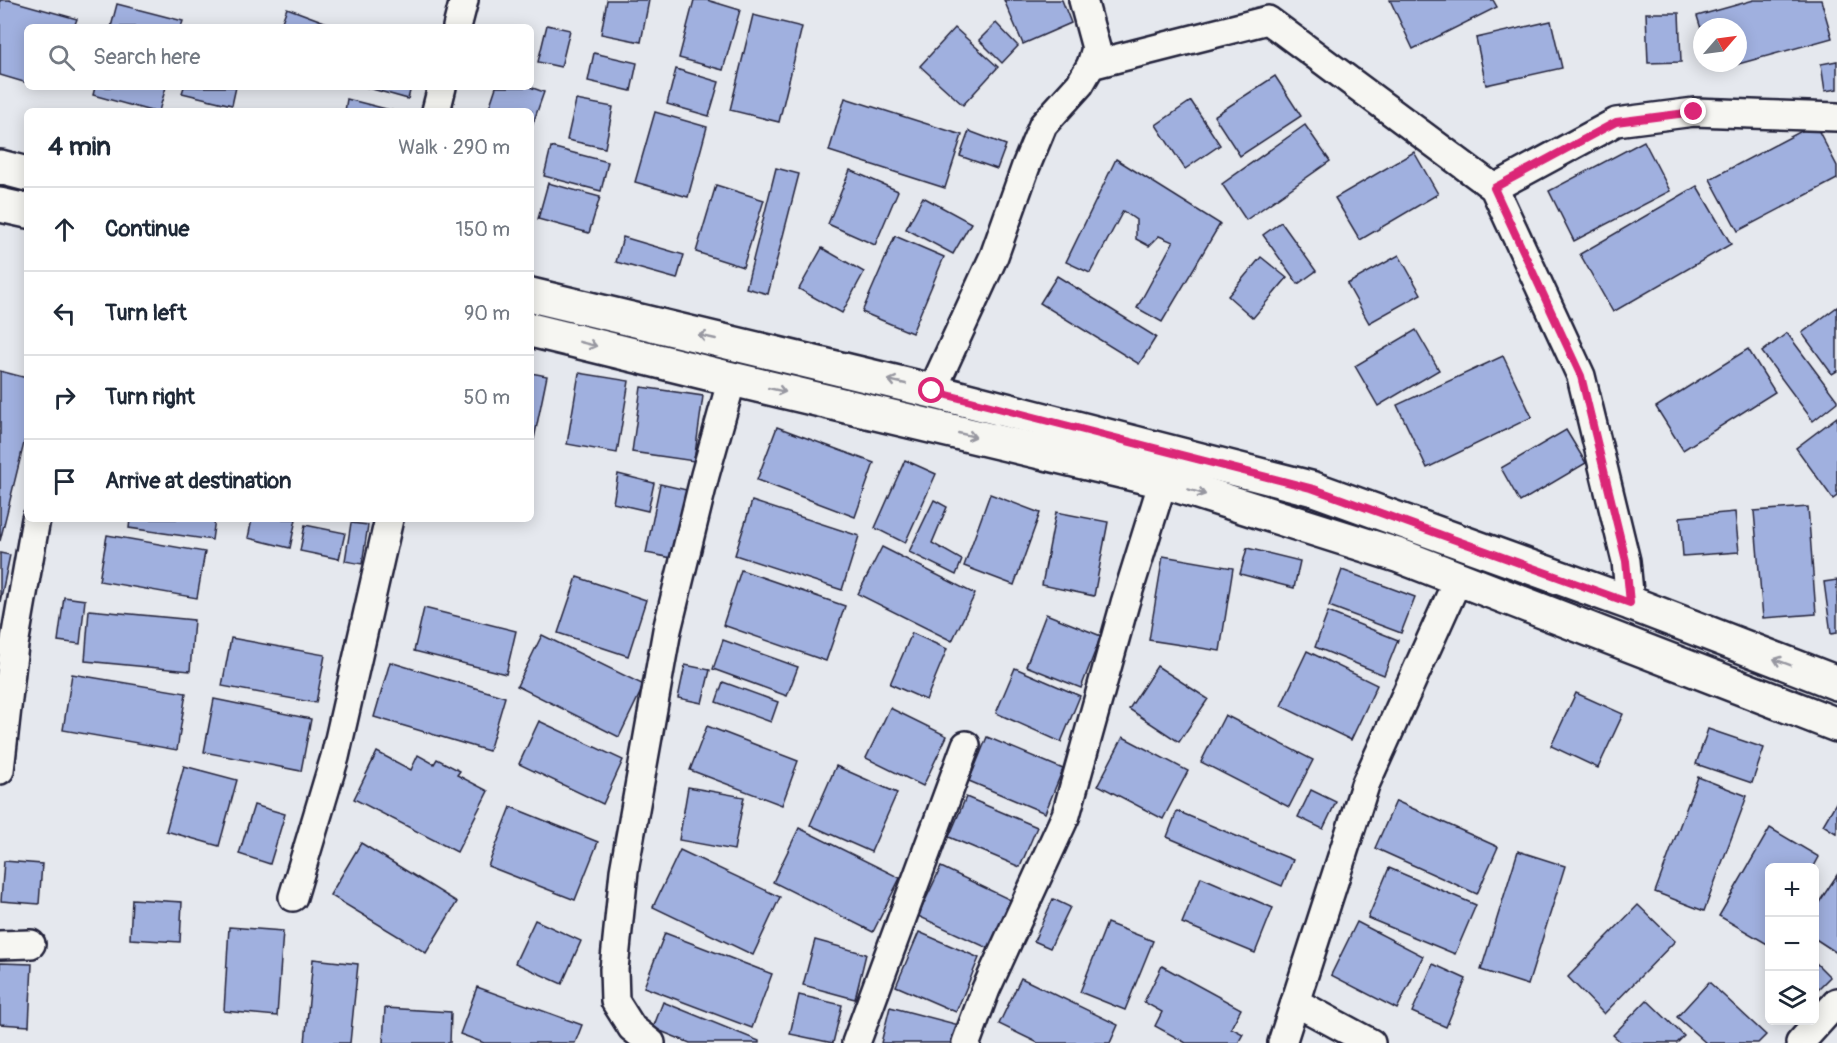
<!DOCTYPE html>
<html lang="en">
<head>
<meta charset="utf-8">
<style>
	body { margin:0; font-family:Pangolin,sans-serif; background:#f2f2f3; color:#1f2937 }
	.controls { position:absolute; right:18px; bottom:18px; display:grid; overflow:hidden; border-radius:9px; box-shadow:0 3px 15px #0003 }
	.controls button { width:54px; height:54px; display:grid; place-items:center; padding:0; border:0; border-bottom:2px solid #e0e1e3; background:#fff; color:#1f2937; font:30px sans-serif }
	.compass { position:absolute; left:1693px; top:18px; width:54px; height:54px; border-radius:50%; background:#fff; box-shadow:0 3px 15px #0003; rotate:62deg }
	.stop { position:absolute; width:18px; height:18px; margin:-14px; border:4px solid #db2777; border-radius:50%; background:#fff }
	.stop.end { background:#db2777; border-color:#fff; box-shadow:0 2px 6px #0008 }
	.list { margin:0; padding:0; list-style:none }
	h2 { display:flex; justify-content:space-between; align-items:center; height:78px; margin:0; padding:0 24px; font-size:26px }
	h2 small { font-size:20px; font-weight:400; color:#747a83 }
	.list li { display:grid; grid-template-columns:39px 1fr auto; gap:18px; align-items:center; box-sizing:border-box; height:84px; padding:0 24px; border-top:2px solid #e0e1e3 }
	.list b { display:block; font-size:22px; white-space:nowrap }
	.list em { font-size:20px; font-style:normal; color:#747a83 }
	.icon { flex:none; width:33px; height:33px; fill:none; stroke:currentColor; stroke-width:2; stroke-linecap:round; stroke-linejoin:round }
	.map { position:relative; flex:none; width:1837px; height:1043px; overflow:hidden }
	.search { position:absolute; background:#fff; box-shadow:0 3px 15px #0003; left:24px; top:24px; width:510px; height:66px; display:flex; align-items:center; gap:15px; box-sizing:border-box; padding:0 21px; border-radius:9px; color:#747a83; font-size:22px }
	.panel { position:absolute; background:#fff; box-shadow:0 3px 15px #0003; left:24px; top:108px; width:510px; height:414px; border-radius:9px }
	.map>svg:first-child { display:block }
	.building { fill:#a0b0df; stroke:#22223b; stroke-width:1.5 }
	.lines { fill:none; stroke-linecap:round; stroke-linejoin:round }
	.minor-casing { stroke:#22223b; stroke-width:32 }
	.tertiary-casing { stroke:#22223b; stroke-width:38 }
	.minor { stroke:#f6f6f2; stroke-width:27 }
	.tertiary { stroke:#f6f6f2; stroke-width:33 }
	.oneway { stroke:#9797a0 }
	.route { stroke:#db2777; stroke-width:8 }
</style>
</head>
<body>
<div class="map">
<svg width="1837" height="1043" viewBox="0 0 1837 1043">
	<rect width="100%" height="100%" fill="#e5e8ee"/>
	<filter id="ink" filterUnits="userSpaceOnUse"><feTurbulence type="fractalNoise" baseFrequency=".0167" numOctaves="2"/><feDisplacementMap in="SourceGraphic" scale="12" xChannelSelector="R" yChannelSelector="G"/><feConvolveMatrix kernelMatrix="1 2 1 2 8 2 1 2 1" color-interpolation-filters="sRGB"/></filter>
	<g filter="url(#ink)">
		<!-- building -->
		<g class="building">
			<path d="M0,0H9L77,19L74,27H27V83L0,75Z"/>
			<path d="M607,0H649L641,42L601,34Z"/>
			<path d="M694,0H707L740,10L723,70L679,58Z"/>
			<path d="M1004,0H1062L1071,23L1023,44Z"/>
			<path d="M1390,0H1493L1497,7L1413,49Z"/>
			<path d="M1754,0H1821L1832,38L1713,71L1711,63H1738V27H1702V32L1697,16Z"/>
			<path d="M117,4L183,21L181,27H111Z"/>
			<path d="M287,8L338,27H280Z"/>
			<path d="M1646,13H1679L1681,62L1648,63Z"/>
			<path d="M753,15L802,27L779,122L730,110Z"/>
			<path d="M1551,21L1562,68L1486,85L1476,38Z"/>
			<path d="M996,23L1018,46L1002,63L979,40Z"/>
			<path d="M547,25L570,30L561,67L538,62Z"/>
			<path d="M955,28L998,67L963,105L920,66Z"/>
			<path d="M594,53L637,63L631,91L588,81Z"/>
			<path d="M1837,61V89L1825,91L1821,64Z"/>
			<path d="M676,69L719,82L709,116L667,104Z"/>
			<path d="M1275,76L1301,116L1240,156L1214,116Z"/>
			<path d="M95,87H166L159,111H151L93,95Z"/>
			<path d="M184,87H236L232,105L182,93Z"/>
			<path d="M365,87H411L408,99Z"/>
			<path d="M496,87H530L544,92L531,129V111H488Z"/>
			<path d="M845,98L962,135L945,188L829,151Z"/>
			<path d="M347,99L394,111H345Z"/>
			<path d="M576,100L613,107L605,148L567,140Z"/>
			<path d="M1191,101L1220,145L1185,169L1156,125Z"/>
			<path d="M655,112L707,127L688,197L635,182Z"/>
			<path d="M1815,124L1837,166V179L1738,231L1710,179Z"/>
			<path d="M1305,125L1330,161L1246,220L1222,184Z"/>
			<path d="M969,131L1006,145L997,169L960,156Z"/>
			<path d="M1644,141L1670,191L1574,241L1549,191Z"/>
			<path d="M551,147L608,162L601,191L544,176Z"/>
			<path d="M1414,152L1438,194L1360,240L1335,198Z"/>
			<path d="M1116,159L1220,224L1162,322L1137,308L1173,242L1159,236L1149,246L1136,239V220L1123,211L1090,273L1066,262Z"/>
			<path d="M776,168L799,174L768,294L746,288Z"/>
			<path d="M850,170L898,191L875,245L828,224Z"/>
			<path d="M548,183L600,197L589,233L538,219Z"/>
			<path d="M716,185L764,200L743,267L696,252Z"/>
			<path d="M1697,186L1731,244L1613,312L1580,254Z"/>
			<path d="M923,197L971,223L953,254L906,229Z"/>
			<path d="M1281,222L1316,271L1298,284L1263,235Z"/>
			<path d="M895,236L944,257L912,333L862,312Z"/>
			<path d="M623,237L684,255L677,279L616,262Z"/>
			<path d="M822,248L864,272L842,313L799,289Z"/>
			<path d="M1399,255L1421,294L1369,323L1347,284Z"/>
			<path d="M1261,257L1287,278L1253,318L1228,296Z"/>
			<path d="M1057,276L1156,337L1139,364L1040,303Z"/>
			<path d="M1837,307V371L1832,374L1802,333Z"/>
			<path d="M1416,330L1439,370L1378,406L1355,366Z"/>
			<path d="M1787,333L1837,400V402L1813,421L1762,352Z"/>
			<path d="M1748,349L1775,392L1683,450L1656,407Z"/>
			<path d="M1503,356L1532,417L1427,468L1397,405Z"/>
			<path d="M0,371L27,378V431L0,541Z"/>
			<path d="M531,373L547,376L534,439H531Z"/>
			<path d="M579,373L629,381L617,453L567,444Z"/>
			<path d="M641,387L703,396L694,461L632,452Z"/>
			<path d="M1837,417V496L1833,499L1796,448Z"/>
			<path d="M777,427L874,463L855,517L757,480Z"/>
			<path d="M1566,430L1586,463L1520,502L1501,468Z"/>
			<path d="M905,460L936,474L905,543L875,528Z"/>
			<path d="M618,474L654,483L648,511L613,503Z"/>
			<path d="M660,484L691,491L677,559L646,553Z"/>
			<path d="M990,494L1040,513L1014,585L964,566Z"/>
			<path d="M934,500L947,507L932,543L962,560L956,575L909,552Z"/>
			<path d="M752,501L859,536L842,590L735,555Z"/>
			<path d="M1808,507L1816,614L1763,618L1754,511Z"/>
			<path d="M1056,512L1108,522L1094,596L1042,585Z"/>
			<path d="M1735,512L1739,552L1683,556L1680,517Z"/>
			<path d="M130,519H215L212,540L129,528Z"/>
			<path d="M252,519H296L290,548L248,538Z"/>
			<path d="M351,523L368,525L362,564L345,561Z"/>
			<path d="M305,525L345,533L339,559L300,551Z"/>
			<path d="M107,535L205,552L197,598L99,581Z"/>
			<path d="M882,547L975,594L952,641L858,594Z"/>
			<path d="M1247,548L1300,561L1294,588L1240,574Z"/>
			<path d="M0,553L10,555L0,602Z"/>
			<path d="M1163,556L1233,568L1220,651L1149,640Z"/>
			<path d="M741,570L845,606L826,661L723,625Z"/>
			<path d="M1342,570L1415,597L1401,633L1329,606Z"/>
			<path d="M577,577L646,600L628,656L558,633Z"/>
			<path d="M1837,580V633L1831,634L1824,582Z"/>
			<path d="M64,597L85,600L80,644L58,641Z"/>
			<path d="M424,608L516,631L506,674L414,651Z"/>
			<path d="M89,610L194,620L190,671L85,661Z"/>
			<path d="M1328,612L1398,640L1384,675L1315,647Z"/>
			<path d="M1046,614L1101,636L1081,688L1026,666Z"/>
			<path d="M912,633L947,649L926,700L890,684Z"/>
			<path d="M542,635L644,685L619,737L517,686Z"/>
			<path d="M231,638L325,655L316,703L222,686Z"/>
			<path d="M723,640L798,667L787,696L713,669Z"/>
			<path d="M1307,651L1377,685L1351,740L1281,706Z"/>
			<path d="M390,662L505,697L489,751L374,717Z"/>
			<path d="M685,665L710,670L702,703L678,698Z"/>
			<path d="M1157,666L1208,699L1179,742L1129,709Z"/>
			<path d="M1015,668L1080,696L1061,742L996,713Z"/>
			<path d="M72,674L186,693L177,750L63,730Z"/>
			<path d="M723,682L778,702L771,722L716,702Z"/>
			<path d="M1576,693L1623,714L1598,768L1551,746Z"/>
			<path d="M214,699L311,719L301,771L204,752Z"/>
			<path d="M890,708L947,736L923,786L866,758Z"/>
			<path d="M1225,715L1313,760L1289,807L1201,762Z"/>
			<path d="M539,721L623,760L603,804L519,764Z"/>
			<path d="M707,726L798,761L782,805L690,770Z"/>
			<path d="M1708,729L1764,748L1752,783L1696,764Z"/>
			<path d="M987,737L1063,769L1045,813L969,781Z"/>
			<path d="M1123,737L1188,771L1163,819L1098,785Z"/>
			<path d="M377,752L411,770L418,755L434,764L437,759L460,771L457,775L488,791L457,852L354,799Z"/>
			<path d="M184,766L237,780L219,846L166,831Z"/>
			<path d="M836,766L897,793L871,852L810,825Z"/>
			<path d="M1698,777L1747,796L1704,911L1655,892Z"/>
			<path d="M688,787L744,797L734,850L679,840Z"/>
			<path d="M1311,790L1336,802L1323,829L1298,817Z"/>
			<path d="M966,797L1037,827L1020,867L949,837Z"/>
			<path d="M1396,801L1498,847L1477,894L1375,848Z"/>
			<path d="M1837,801V834L1823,825Z"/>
			<path d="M254,805L285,814L270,864L239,854Z"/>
			<path d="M511,807L598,842L575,900L488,866Z"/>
			<path d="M1177,811L1293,860L1282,886L1167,837Z"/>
			<path d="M799,828L900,878L873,932L773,882Z"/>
			<path d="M1770,828L1819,857L1813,868H1770L1769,945L1719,916Z"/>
			<path d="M361,843L457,902L426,953L330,895Z"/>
			<path d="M680,850L780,897L753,955L653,907Z"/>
			<path d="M1518,851L1565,866L1528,985L1481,970Z"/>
			<path d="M4,861L42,864L39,904L1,901Z"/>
			<path d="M941,867L1015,902L992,950L918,916Z"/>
			<path d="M1389,868L1476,905L1455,954L1368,918Z"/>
			<path d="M1837,875V953L1814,938V910Z"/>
			<path d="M1201,877L1273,908L1255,953L1182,923Z"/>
			<path d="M132,899L182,902L180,942L130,939Z"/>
			<path d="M1053,899L1070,907L1050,948L1034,941Z"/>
			<path d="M1638,905L1675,941L1604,1014L1568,977Z"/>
			<path d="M535,920L581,941L562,984L515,963Z"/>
			<path d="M1357,922L1423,956L1397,1009L1331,975Z"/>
			<path d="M1107,923L1153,941L1125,1010L1080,992Z"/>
			<path d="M229,927L283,931L277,1016L224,1011Z"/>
			<path d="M919,932L979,958L956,1012L896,986Z"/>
			<path d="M665,933L772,974L752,1028L644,987Z"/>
			<path d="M815,940L866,954L855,999L803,985Z"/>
			<path d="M313,959L358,964L350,1043H305Z"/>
			<path d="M1814,961L1830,977L1814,993Z"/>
			<path d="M0,963L32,964L29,1026L0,1024Z"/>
			<path d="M1433,964L1466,979L1446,1027L1412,1012Z"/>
			<path d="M1162,966L1241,1009L1231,1028L1243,1034L1238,1043H1186L1155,1026L1162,1012L1144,1002Z"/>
			<path d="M1021,978L1118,1025L1110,1043H1038L999,1024Z"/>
			<path d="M1709,982L1766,1035L1758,1043H1706L1677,1017Z"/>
			<path d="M477,987L582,1025L575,1043H484L460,1034Z"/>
			<path d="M799,995L842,1005L833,1043L790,1034Z"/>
			<path d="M1647,1000L1684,1036L1677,1043H1622L1613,1035Z"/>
			<path d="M663,1002L759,1041V1043H690L653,1028Z"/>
			<path d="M890,1007L959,1025L955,1043H881Z"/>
			<path d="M385,1008L451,1012L450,1043H383Z"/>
		</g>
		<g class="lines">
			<defs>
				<g id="minor">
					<path d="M457,27L464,0"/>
					<path d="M1091,65L1268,20L1494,188L1581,376L1626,561L1630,603"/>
					<path d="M436,111L442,87"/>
					<path d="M1494,188L1616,122L1694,112L1837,117"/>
					<path d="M932,391L994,256L1026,166L1043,125L1080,84L1091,65L1096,48L1083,0"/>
					<path d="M0,770L14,645L36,519"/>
					<path d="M293,897L335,757L389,519"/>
					<path d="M0,945L31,944"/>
					<path d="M1295,1002L1371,1043"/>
					<path d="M651,1043L632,1028L615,1001L614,969L624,871L667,630L705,475L732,379"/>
					<path d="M856,1043L966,745"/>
					<path d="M966,1043L986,989L1066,815L1125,603L1163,481"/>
					<path d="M1282,1043L1365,785L1458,579"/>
					<path d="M1800,1043L1837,1002"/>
				</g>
				<g id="tertiary">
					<path d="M0,167L27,174"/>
					<path d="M0,205L27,211"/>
					<path d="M531,295L932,391L1314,489L1630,603L1837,683"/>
					<path d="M531,330L732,379L1163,481L1400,556L1837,725"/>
				</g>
			</defs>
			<!-- minor casing -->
			<use href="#minor" class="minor-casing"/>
			<!-- tertiary casing -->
			<use href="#tertiary" class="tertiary-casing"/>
			<!-- minor -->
			<use href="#minor" class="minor"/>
			<!-- tertiary -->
			<use href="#tertiary" class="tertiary"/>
		</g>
		<!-- one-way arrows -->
		<defs><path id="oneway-shaft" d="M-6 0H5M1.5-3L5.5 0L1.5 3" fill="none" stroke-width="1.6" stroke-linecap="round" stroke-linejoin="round" transform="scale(1.5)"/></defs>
		<g class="oneway">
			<use href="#oneway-shaft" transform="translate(707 337) rotate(-167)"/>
			<use href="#oneway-shaft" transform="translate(588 344) rotate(14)"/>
			<use href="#oneway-shaft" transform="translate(897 382) rotate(-167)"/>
			<use href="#oneway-shaft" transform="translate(777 390) rotate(13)"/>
			<use href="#oneway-shaft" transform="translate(967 435) rotate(13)"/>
			<use href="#oneway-shaft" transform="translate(1197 492) rotate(17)"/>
			<use href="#oneway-shaft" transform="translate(1782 662) rotate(-159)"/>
		</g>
	</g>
	<g class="lines" filter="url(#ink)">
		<!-- route -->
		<path class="route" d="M932,391L1314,489L1630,603L1626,561L1581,376L1494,188L1616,122L1694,112"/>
	</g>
</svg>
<div class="controls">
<button>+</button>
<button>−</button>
<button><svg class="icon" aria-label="layers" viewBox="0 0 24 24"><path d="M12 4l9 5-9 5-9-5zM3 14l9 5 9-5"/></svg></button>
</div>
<svg class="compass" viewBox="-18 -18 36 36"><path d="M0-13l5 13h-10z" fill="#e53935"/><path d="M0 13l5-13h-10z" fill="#747a83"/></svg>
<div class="stop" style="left:932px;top:391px"></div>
<div class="stop end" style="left:1694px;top:112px"></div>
<div class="search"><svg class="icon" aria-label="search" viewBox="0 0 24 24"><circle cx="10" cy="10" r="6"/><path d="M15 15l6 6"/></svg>Search here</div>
<section class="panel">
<h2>4 min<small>Walk · 290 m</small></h2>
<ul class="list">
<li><svg class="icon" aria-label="ahead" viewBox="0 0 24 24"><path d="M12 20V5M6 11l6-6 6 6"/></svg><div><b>Continue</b></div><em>150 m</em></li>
<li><svg class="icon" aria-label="left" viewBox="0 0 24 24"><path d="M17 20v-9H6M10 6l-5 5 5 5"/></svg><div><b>Turn left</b></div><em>90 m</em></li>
<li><svg class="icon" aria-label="right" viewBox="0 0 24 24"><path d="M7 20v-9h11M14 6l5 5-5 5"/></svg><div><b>Turn right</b></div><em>50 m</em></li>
<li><svg class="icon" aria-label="arrive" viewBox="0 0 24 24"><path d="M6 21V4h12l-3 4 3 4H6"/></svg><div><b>Arrive at destination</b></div></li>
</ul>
</section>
</div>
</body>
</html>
